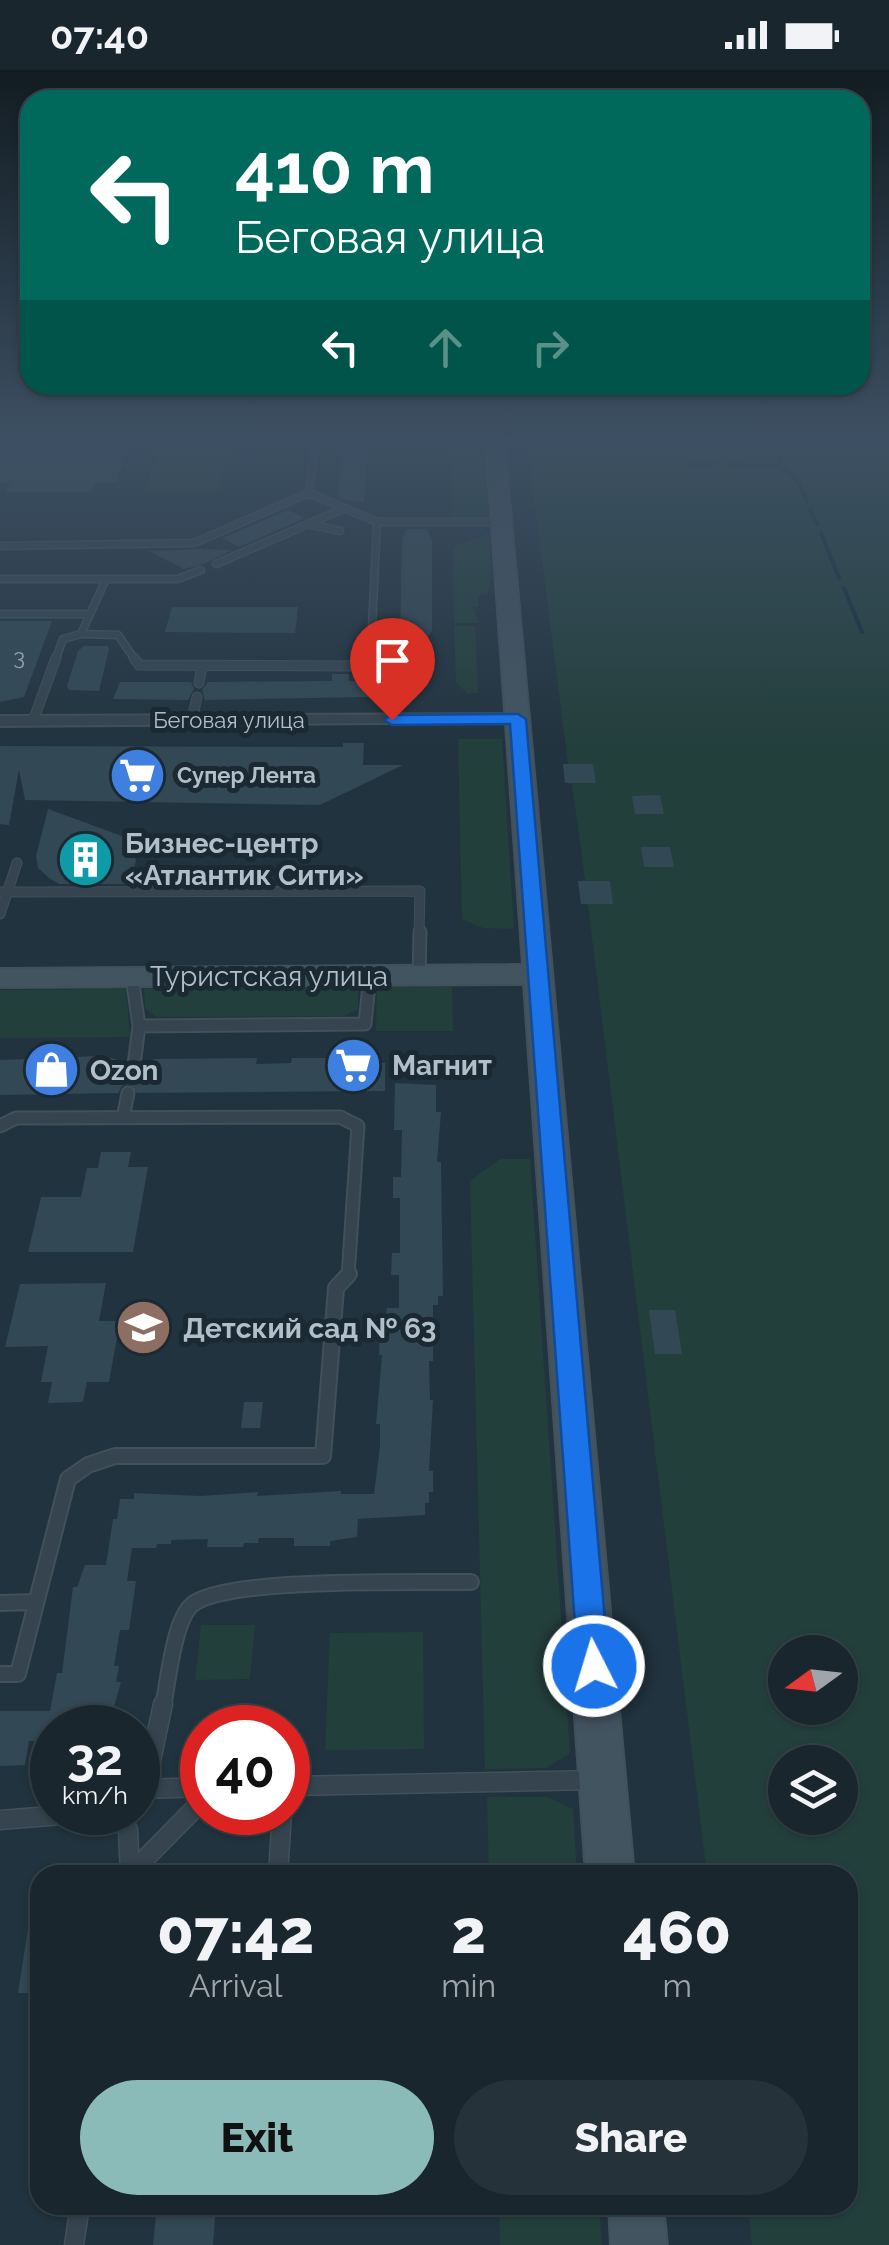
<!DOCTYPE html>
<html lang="en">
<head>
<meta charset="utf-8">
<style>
  body { margin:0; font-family:Raleway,sans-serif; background:#26323a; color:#f1f3f6; height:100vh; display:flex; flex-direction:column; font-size:38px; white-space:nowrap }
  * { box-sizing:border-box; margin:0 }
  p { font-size:32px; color:#9fa5aa }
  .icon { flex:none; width:55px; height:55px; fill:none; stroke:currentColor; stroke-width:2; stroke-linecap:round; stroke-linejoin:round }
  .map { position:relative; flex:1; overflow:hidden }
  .side { position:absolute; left:30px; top:1795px; width:828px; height:350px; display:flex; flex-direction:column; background:#19262e; border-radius:30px; box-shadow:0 2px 8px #0004,0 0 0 2px #37434a }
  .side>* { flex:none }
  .hud { position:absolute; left:20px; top:20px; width:850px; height:305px; border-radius:30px; box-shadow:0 2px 8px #0004,0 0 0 2px #37434a; background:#00695c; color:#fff; overflow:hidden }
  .needle { width:65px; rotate:255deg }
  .fabs { position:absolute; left:768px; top:1565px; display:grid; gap:20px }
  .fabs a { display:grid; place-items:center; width:90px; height:90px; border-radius:50%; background:#19262e; box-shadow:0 2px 8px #0004,0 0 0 2px #37434a; font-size:50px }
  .speed { position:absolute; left:30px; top:1635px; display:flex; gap:20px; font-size:50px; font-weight:700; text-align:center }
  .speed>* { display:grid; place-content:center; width:130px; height:130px; border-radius:50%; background:#19262e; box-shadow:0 2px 8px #0004,0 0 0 2px #37434a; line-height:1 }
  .speed small { font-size:25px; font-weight:400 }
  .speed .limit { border:15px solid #d22; background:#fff; color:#111 }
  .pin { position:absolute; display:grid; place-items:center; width:85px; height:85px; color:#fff; margin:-102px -42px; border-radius:50% 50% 50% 0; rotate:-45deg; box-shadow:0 0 10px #0007 }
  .pin .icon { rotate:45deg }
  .me { position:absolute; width:110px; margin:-55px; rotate:355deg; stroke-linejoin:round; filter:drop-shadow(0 0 8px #0008) }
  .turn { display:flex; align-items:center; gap:35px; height:210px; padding:0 50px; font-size:45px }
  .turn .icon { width:130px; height:130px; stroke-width:2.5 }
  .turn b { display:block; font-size:70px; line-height:85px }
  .lanes { display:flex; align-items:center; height:95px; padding:0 50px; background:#0003; justify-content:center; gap:50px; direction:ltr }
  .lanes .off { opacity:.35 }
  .eta { display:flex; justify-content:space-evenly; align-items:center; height:170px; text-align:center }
  .eta b { font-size:60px; font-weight:800; line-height:70px }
  .cta { display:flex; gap:20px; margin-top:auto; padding:20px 50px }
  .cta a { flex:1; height:115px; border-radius:60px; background:#8bbbb9; color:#111; font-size:40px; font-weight:800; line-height:115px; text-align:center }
  .cta a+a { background:#26323a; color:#f1f3f6 }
  .status { display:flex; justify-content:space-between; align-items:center; height:70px; padding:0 50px; background:#19262e; direction:ltr }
  .status svg { height:28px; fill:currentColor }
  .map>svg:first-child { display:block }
  .green { fill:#233f3c; fill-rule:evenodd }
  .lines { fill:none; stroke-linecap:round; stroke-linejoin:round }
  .stream { stroke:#132d3c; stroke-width:4 }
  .building { fill:#324854 }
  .lane-far4-casing { stroke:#415059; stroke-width:9 }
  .lane-far3-casing { stroke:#415059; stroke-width:11 }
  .lane-far2-casing { stroke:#415059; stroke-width:15 }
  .lane-far1-casing { stroke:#415059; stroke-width:18 }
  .lane-casing { stroke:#415059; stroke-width:21 }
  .street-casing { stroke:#415059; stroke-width:4 }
  .secondary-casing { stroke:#415059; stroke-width:4 }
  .lane-far4 { stroke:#35444e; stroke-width:6 }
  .lane-far3 { stroke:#35444e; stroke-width:9 }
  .lane-far2 { stroke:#35444e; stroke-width:11 }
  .lane-far1 { stroke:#35444e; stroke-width:14 }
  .lane { stroke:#35444e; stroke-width:18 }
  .street { fill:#35444e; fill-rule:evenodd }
  .secondary { fill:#435461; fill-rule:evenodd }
  .route { fill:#1a73e8; stroke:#114b97; stroke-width:2.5 }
  .labels { text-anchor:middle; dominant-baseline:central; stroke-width:10; stroke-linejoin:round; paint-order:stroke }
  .number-label { font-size:22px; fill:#8e9faa }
  .far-street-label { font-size:22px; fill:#b0bfc9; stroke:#1a2932 }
  .far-poi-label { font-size:22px; font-weight:bold; fill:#b0bfc9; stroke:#1a2932; text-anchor:start }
  .poi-label { font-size:28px; font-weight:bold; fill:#b0bfc9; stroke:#1a2932; text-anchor:start }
  .street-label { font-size:28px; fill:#b0bfc9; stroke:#1a2932 }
</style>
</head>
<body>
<div class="status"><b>07:40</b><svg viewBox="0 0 49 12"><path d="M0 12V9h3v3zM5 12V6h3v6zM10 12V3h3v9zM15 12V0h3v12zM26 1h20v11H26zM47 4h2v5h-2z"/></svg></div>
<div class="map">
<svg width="889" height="2175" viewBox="0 0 889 2175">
  <rect width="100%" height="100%" fill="#21333e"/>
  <path class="green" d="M160,372H229L218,422H145Z
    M450,372H484L488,447L453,449Z
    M527,372H889V2175H752L748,2135H848V1805H707L588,835L581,834L578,811L585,810L572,714L565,713L563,694H568ZM785,1582H840V1638H785ZM785,1692H840V1748H785Z
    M489,463L492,506L487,525L478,526V537H473L479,553H454L453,477Z
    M454,556H475L478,623H467L456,612Z
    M458,669H502L514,859L483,858L462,849Z
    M358,917V939L344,946L156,947L145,938L144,919Z
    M377,917H452L453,961H376Z
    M126,919L130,967L0,968V920Z
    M500,1089H530L570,1683L546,1698L485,1699L470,1111Z
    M201,1555H255L250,1609L195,1610Z
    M423,1562L424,1679L325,1680L330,1563Z
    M487,1727H548L573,1739L577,1805H489Z
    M499,2135H599L602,2175H500Z"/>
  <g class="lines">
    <path class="stream" d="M782,372L786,381L778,389L780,396L797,410L807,432
      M687,394H715
      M731,395L780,396
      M810,439L817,454
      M821,463L839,508
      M844,518L862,562"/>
  </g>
  <path class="building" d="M29,372H109L106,381L127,380L117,412L95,413L91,422H6L10,413H0V381H25Z
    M343,372L368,375L364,433L338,428Z
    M288,440L305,448L239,477L222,468Z
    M406,459H427L432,471V561L427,568H420L419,611L414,618L384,619L387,578L392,571H400L402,470Z
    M197,479L232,480L204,494L184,499L149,481Z
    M172,537H298L295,563L165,562Z
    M0,551H52L24,627L0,632Z
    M84,576H108L109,579L99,621L69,620L67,616L78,581Z
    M332,604H349V611H369V627L205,630L202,620L208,612L332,611Z
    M120,612H191L194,619L188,630L113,629Z
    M343,673H364L363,695H403L320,735L25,730L19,700L9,755L0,754V676L343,677Z
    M563,694H593L596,713H565Z
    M660,725L664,744H635L632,726Z
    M48,739L122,766L133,776L136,791L131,814H59L49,808L38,798L36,786Z
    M641,777H670L674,797H644Z
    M578,811H610L613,834H581Z
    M97,986L116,989L115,995H125L134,1004L143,995H152L153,989L257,988L256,994L291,993L292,988H366V993H385V1021L137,1023L129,1014L122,1016L118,1023L0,1025V990Z
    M395,1013L436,1015V1042H441L437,1092H441L443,1226H438V1235H433V1291H429L430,1330H433L429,1401H433V1422H429V1433H425V1445L358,1449L357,1467L330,1471V1476H294V1468H259L258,1473H244L243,1477H207L208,1469L171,1470V1474H157L156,1478H132L127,1511H136L129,1560H120L114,1596H119L116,1612H121L110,1651H105L104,1658H52V1671H29L25,1695L0,1696V1641H50L57,1603H62L73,1517H77L85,1495H106L113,1449H117L120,1429H134V1423L200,1426L258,1422L257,1426L341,1421V1424H374L380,1376V1354H376L382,1285H379L380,1257H383L387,1238H399V1205H391L392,1183H400V1128H393V1107H401L402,1060H394Z
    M101,1082H131L128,1097H148L133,1182H28L41,1127H81L87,1098H98Z
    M106,1213L99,1251H120L109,1312H87L83,1332L48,1333L52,1312H41L48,1276L5,1277L20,1214Z
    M649,1240H675L682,1284H655Z
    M244,1332H263L260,1358H241Z
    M30,1846H40V1923H18Z
    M157,2135H216L213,2175H153Z"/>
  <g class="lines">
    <defs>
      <path id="lane-far4" d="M319,372L315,373L309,423L377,452H502
        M308,454L340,461
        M0,476L194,473L309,423
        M216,494L345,438
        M0,509H178L201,500
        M0,544H88
        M81,564L106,509
        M55,591L63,569L81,564L118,565L136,591
        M359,591L361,572L372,557L377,452"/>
      <path id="lane-far3" d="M134,588L139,595L359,596L360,588
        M199,613L202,596
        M192,650L197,627
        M33,651L56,588
        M0,822L420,821L419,864
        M0,844L17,793"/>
      <path id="lane-far2" d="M419,905L420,862
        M132,907L139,956L365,954L370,905
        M134,995L139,956
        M123,1048L128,1023
        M0,1056L16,1048L340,1047L358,1056L348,1207"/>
      <path id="lane-far1" d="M0,1533L35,1532
        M0,1604H18L68,1409L88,1395L115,1386H323L336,1218L349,1204
        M163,1637C168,1612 174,1548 193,1534C229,1507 417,1513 471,1512"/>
      <path id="lane" d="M288,1716L593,1710
        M145,1719L163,1634
        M138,1725L145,1719L202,1717
        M120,1742L128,1760L130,1803
        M0,1750L99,1742
        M129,1805L202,1731
        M278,1805L282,1742
        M74,2175L80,2135"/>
      <path id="street" d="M518,644L526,649L524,652L0,656V646Z"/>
      <path id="secondary" d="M486,372H504L634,1805H586L524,914L0,917V899L523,895Z
        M609,2135H663L667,2175H611Z"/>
    </defs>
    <use href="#lane-far4" class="lane-far4-casing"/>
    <use href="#lane-far3" class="lane-far3-casing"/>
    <use href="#lane-far2" class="lane-far2-casing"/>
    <use href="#lane-far1" class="lane-far1-casing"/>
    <use href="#lane" class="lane-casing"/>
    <use href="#street" class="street-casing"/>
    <use href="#secondary" class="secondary-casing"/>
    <use href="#lane-far4" class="lane-far4"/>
    <use href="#lane-far3" class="lane-far3"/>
    <use href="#lane-far2" class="lane-far2"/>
    <use href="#lane-far1" class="lane-far1"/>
    <use href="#lane" class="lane"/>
    <use href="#street" class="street"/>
    <use href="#secondary" class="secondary"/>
  </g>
  <linearGradient id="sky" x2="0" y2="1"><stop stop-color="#121c22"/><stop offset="0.55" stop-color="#3d5063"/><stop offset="1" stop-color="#3d5063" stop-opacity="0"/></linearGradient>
  <rect width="889" height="676" fill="url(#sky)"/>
  <path class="route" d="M518,644L526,649L609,1596L604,1606L594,1611L583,1606L578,1596L510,654L392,655L384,650L392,645Z"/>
  <defs>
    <symbol id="supermarket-disc" viewBox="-11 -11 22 22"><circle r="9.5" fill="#3f7fe0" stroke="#1a2932"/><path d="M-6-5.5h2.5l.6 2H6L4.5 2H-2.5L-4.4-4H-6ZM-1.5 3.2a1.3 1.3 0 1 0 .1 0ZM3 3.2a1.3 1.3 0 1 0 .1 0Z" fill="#fff"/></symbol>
    <symbol id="building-disc" viewBox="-11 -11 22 22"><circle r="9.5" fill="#0f9aa8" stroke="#1a2932"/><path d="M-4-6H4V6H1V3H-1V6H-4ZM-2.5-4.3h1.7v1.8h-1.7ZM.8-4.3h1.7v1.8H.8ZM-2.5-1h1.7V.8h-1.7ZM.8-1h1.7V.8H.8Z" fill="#fff"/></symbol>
    <symbol id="shop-disc" viewBox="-11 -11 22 22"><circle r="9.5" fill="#3f7fe0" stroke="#1a2932"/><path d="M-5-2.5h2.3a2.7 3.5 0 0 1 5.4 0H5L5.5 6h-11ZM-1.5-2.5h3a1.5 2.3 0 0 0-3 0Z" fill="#fff"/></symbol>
    <symbol id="school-disc" viewBox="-11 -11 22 22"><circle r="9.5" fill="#8d6e63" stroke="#1a2932"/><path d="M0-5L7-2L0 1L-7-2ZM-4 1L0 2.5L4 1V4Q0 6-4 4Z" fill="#fff"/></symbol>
  </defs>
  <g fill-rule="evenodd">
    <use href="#supermarket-disc" x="106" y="674" width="63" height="63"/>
    <use href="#building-disc" x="54" y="758" width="63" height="63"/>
    <use href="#supermarket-disc" x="322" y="964" width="63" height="63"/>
    <use href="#shop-disc" x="20" y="968" width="63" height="63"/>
    <use href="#school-disc" x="112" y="1226" width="63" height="63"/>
  </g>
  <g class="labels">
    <g class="number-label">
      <text x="19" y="587">3</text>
    </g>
    <g class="far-street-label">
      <text x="229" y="650">Беговая улица</text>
    </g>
    <g class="far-poi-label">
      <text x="177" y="705">Супер Лента</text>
    </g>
    <g class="poi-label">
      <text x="125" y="773">Бизнес-центр<tspan x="125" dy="32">«Атлантик Сити»</tspan></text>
      <text x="392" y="995">Магнит</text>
      <text x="90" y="1000">Ozon</text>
      <text x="183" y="1258">Детский сад № 63</text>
    </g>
    <g class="street-label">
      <text x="269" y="906">Туристская улица</text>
    </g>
  </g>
</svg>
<div class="fabs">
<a><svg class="needle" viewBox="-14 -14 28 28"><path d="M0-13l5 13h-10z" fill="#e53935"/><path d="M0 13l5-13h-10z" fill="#9fa5aa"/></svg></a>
<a><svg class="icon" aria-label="layers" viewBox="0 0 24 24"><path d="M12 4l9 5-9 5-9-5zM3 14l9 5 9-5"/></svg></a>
</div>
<div class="speed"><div>32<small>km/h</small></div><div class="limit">40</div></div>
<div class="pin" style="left:392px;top:650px;background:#d93025"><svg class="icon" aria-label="arrive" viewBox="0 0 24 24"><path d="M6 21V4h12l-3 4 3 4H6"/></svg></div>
<svg class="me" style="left:594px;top:1596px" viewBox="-20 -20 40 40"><circle r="17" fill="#1a73e8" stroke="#fff" stroke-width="3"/><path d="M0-11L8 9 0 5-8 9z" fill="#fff"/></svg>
<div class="hud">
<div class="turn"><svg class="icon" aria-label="left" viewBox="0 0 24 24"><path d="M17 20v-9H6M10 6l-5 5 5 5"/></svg><div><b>410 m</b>Беговая улица</div></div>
<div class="lanes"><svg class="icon" aria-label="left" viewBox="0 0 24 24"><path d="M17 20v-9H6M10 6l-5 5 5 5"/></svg><svg class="icon off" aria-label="ahead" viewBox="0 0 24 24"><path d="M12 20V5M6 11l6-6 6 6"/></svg><svg class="icon off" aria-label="right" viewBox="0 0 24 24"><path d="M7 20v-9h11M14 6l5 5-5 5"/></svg></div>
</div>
<section class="side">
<div class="eta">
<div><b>07:42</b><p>Arrival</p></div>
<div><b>2</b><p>min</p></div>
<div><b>460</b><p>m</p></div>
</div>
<div class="cta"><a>Exit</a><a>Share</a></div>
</section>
</div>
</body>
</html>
